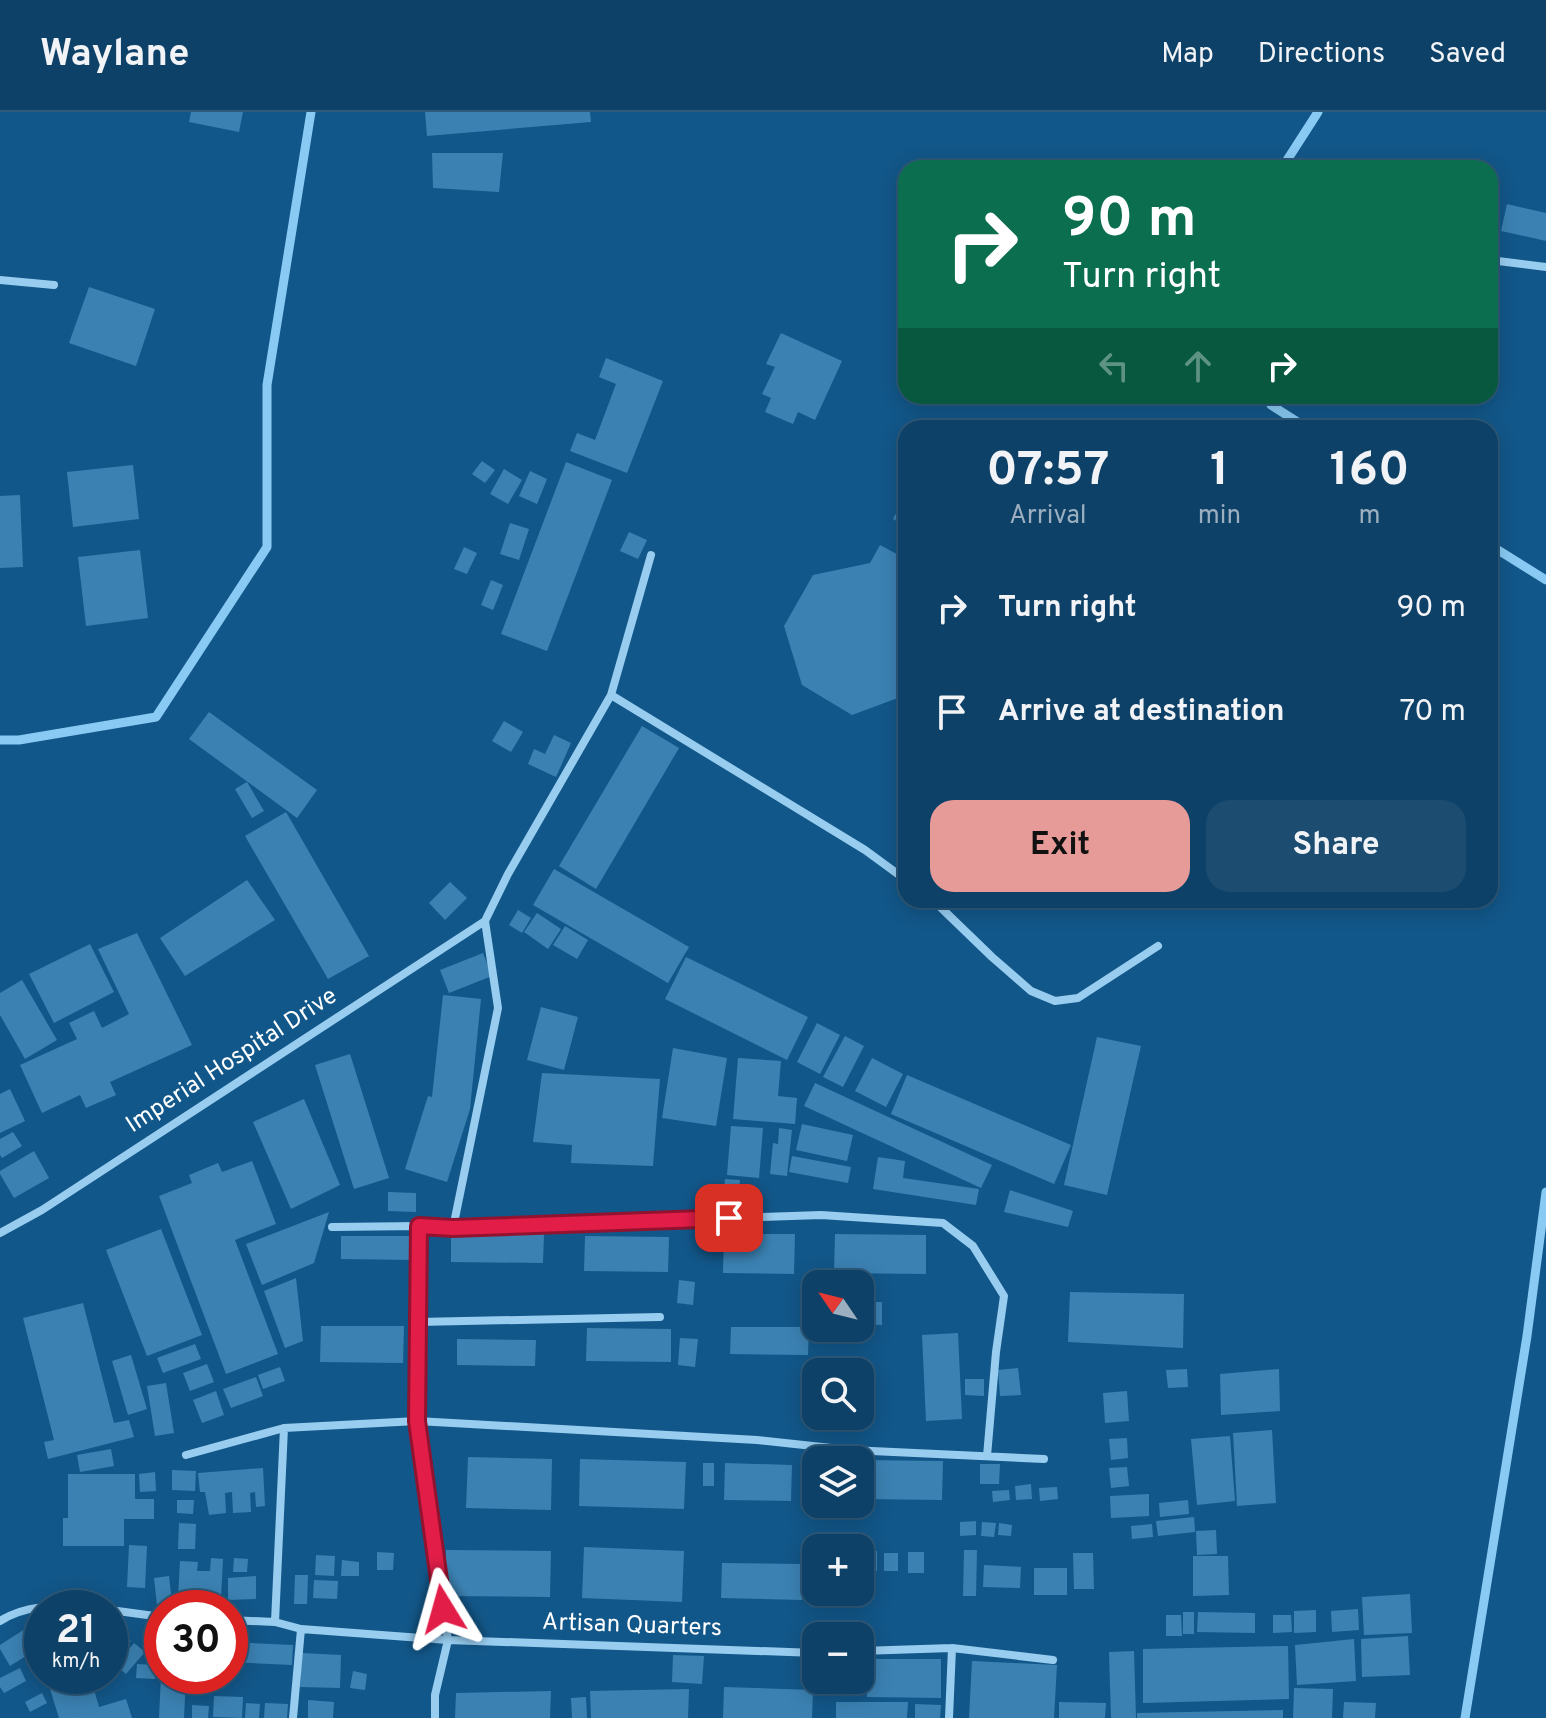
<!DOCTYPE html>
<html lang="en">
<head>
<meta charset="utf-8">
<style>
  body { margin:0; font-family:Overpass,sans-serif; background:#1c4c70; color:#f1f3f6; height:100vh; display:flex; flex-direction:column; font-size:30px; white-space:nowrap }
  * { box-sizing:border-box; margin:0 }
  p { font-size:26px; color:#9bafc0 }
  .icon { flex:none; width:44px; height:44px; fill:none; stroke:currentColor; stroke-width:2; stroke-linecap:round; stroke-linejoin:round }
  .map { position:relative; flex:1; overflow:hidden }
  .details { position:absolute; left:898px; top:308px; width:600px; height:488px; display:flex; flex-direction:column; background:#0e4167; border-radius:24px; box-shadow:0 4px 20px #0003,0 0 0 2px #2e5a7b }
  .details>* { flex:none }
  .hud { position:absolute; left:898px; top:48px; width:600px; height:244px; border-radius:24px; box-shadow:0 4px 20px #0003,0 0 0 2px #2e5a7b; background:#0b6e4f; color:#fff; overflow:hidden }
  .needle { width:52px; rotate:305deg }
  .controls { position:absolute; left:802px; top:1158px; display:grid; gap:16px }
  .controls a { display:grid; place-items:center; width:72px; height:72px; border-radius:16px; background:#0e4167; box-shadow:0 4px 20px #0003,0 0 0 2px #2e5a7b; font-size:40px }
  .speed { position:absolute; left:24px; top:1478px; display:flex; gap:16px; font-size:40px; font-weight:700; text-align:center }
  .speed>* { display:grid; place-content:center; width:104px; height:104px; border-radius:50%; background:#0e4167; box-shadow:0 4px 20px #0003,0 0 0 2px #2e5a7b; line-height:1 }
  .speed small { font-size:20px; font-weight:400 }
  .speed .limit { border:12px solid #d22; background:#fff; color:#111 }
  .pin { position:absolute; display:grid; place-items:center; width:68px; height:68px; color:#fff; margin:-34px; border-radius:16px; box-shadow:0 4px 12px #0006 }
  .me { position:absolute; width:88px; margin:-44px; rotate:352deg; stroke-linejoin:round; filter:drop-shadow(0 0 6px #0008) }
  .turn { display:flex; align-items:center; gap:28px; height:168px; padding:0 32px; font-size:36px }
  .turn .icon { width:104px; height:104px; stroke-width:2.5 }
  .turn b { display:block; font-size:56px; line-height:68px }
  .lanes { display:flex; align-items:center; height:76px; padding:0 32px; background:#0003; justify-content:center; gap:40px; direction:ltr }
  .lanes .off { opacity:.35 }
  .eta { display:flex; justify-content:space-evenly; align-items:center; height:136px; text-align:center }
  .eta b { font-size:48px; font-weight:700; line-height:56px }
  .primary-button { display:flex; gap:16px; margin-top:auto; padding:16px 32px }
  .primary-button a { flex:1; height:92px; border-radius:24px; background:#e69b98; color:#111; font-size:32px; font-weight:700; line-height:92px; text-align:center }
  .primary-button a+a { background:#1c4c70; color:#f1f3f6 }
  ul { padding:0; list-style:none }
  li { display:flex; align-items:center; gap:24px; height:104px; padding:0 32px }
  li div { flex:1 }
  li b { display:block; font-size:30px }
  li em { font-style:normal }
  header { display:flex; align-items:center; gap:48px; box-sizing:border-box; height:112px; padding:0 40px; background:#0e4167; border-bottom:2px solid #2e5a7b }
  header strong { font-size:38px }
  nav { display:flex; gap:44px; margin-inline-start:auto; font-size:28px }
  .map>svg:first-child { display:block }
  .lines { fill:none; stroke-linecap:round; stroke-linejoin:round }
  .stream { stroke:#89caf4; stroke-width:9 }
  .building { fill:#3b82b3 }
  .street { stroke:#98cdf0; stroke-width:8 }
  .route-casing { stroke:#92132f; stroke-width:20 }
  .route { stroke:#e11d48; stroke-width:14 }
  .labels { text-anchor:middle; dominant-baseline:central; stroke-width:8; stroke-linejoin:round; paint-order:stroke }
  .street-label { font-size:24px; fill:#fff; stroke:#125789 }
</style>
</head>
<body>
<header>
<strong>Waylane</strong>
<nav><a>Map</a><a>Directions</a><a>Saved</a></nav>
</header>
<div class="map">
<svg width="1546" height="1606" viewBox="0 0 1546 1606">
  <rect width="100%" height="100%" fill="#125789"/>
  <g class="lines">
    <path class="stream" d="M1282,56L1318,0
      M1268,284L1271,293L1307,316
      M1490,433L1546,468
      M0,628H19L156,605L267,435V273L311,0
      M1465,1606L1527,1224L1546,1080"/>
  </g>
  <path class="building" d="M191,0H243L239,20L189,10Z
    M425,0H590L591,10L427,24Z
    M432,41H503L499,80L433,76Z
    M1507,92L1546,101V129L1501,119Z
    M89,175L155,197L136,254L69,231Z
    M781,221L842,249L815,308L798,300L793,312L765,300L771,286L762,282L775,255L766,252Z
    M606,246L663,269L627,361L570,339L577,321L595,328L616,272L599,265Z
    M482,349L495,358L485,371L472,362Z
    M566,350L612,368L547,539L501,522Z
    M133,353L139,407L73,415L67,360Z
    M504,357L522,368L508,392L490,382Z
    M530,359L547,367L537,392L519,384Z
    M906,382V414L893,407Z
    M20,383L23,455L0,456V384Z
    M510,411L529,417L519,448L500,442Z
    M629,420L647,428L638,447L620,439Z
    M880,433L906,447V583L852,603L802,573L784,514L813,463L870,451Z
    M464,435L477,441L467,462L454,457Z
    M140,438L148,506L86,514L78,445Z
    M491,468L503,473L493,498L481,493Z
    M209,600L317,678L297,706L189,627Z
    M504,609L523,620L511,640L492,629Z
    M642,614L679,636L596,777L559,754Z
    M554,623L571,631L556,665L528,652L534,637L545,642Z
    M247,670L264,699L252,706L235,677Z
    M286,700L369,844L328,867L245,724Z
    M554,757L689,835L668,871L533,793Z
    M247,768L275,808L185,864L160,826Z
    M450,770L467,786L445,808L429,791Z
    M518,798L531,806L522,821L509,813Z
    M537,801L561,817L548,837L524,820Z
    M565,814L588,828L577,847L553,833Z
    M137,821L192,933L110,970L116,983L86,996L80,983L42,1001L20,953L77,927L69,911L94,899L102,916L129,902L98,837Z
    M90,832L114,880L54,911L29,862Z
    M483,841L492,864L449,881L440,858Z
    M686,845L808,905L787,948L665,887Z
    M22,868L57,928L25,947L0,903V881Z
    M443,883L481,887L470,997L447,1070L405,1057L428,984L432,985Z
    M541,895L578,905L564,958L527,948Z
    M817,911L840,923L820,962L797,950Z
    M845,924L864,934L843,975L823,965Z
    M1097,925L1141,934L1107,1083L1064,1073Z
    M673,936L727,946L716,1014L662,1006Z
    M350,942L389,1066L354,1077L315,953Z
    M738,946L781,949L778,984L797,986L795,1012L733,1007Z
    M872,946L903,962L886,995L855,979Z
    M542,961L660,967L653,1054L571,1051L572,1033L533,1030Z
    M907,963L1071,1033L1054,1072L891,1002Z
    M815,971L992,1053L981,1076L804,994Z
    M10,977L25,1009L0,1021V982Z
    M304,987L340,1073L291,1097L253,1010Z
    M802,1012L853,1023L847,1049L796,1038Z
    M731,1014L763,1016L759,1066L727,1063Z
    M779,1016L792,1018L787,1064L770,1062L773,1031L778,1032Z
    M13,1020L22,1034L2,1046L0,1043V1027Z
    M34,1039L49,1066L14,1086L0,1062V1059Z
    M792,1044L851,1055L848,1071L789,1060Z
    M878,1045L905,1049L903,1066L979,1077L976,1093L873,1077Z
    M252,1049L276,1112L235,1128L278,1242L226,1262L159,1084L192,1071L189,1063L218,1051L222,1060Z
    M725,1067L740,1068L738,1088L723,1087Z
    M1010,1078L1073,1099L1068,1115L1004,1100Z
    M388,1080L416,1081V1100L388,1099Z
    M329,1100L314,1151L262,1173L246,1132Z
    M161,1117L202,1223L147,1244L106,1138Z
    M451,1121L544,1122L543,1151L451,1150Z
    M724,1122H795L794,1162L723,1161Z
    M835,1122L926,1123V1162L834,1161Z
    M341,1124H412V1148L341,1147Z
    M585,1124L669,1125L668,1160L584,1159Z
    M296,1166L303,1229L285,1236L264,1179Z
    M679,1168L695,1170L693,1193L677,1191Z
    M1070,1180L1184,1182L1183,1236L1068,1230Z
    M860,1190H882V1213L860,1212Z
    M83,1191L114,1311L129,1308L134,1325L48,1347L44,1330L54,1328L23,1206Z
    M321,1214H404L403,1251L320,1250Z
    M731,1215H809L808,1243L730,1242Z
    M587,1216L671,1217V1250L586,1249Z
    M958,1221L962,1307L926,1309L922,1223Z
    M680,1226L698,1227L695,1255L678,1253Z
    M457,1227L536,1228L535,1254L457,1253Z
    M195,1232L201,1247L163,1261L157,1246Z
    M131,1243L147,1297L128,1303L112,1249Z
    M207,1252L214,1270L190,1279L183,1261Z
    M280,1255L285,1269L263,1277L258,1263Z
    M1018,1256L1021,1283L1000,1284L998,1258Z
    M1187,1257L1188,1275L1168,1276L1166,1258Z
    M1279,1257L1280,1299L1221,1303L1220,1262Z
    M256,1265L263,1284L231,1296L223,1277Z
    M965,1267H984V1284L965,1283Z
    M166,1271L174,1321L155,1324L147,1274Z
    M216,1279L224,1303L202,1311L193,1288Z
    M1127,1279L1129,1309L1105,1311L1103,1281Z
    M1272,1318L1276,1391L1237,1394L1233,1321Z
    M1230,1324L1235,1389L1197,1393L1191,1327Z
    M1127,1326L1128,1346L1111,1348L1109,1327Z
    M111,1337L114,1354L80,1360L77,1343Z
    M468,1345L552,1347L551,1398L466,1396Z
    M580,1347L686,1350L684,1397L579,1394Z
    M860,1348L943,1349L942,1388L860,1387Z
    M703,1351H714V1374H703Z
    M725,1351L792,1353L791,1389L724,1388Z
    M980,1352H1000L999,1372H980Z
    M1127,1355L1129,1374L1111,1376L1109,1356Z
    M263,1356L265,1394L256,1395L255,1380L250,1381L251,1400L233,1401L232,1380L225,1381L226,1401L209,1403L205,1380H200L198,1361Z
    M172,1358L196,1359L195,1379L172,1378Z
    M155,1360L156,1379L140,1380L139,1362Z
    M68,1362H135V1387H154V1407H124V1434H63V1406H68Z
    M1031,1372L1032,1387L1016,1388L1015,1374Z
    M1057,1375L1058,1387L1040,1389L1039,1376Z
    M1009,1378L1010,1388L993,1390L992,1379Z
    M1149,1382V1404L1111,1406L1110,1384Z
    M177,1388H194L193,1402L177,1401Z
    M1188,1388L1189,1402L1160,1405L1159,1391Z
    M1194,1405L1195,1420L1158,1424L1156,1409Z
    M976,1409V1423L960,1424V1410Z
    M982,1410L996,1411L994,1425L981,1424Z
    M179,1411L196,1412L195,1437H178Z
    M999,1411L1012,1413L1011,1424L998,1423Z
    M1152,1412L1153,1425L1132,1427L1131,1414Z
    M1216,1418L1217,1442L1197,1443L1196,1419Z
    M129,1433L147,1434L145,1476L127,1475Z
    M584,1435L684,1439L682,1490L582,1486Z
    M446,1438L551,1439L550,1485L446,1484Z
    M964,1438H977L976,1484H963Z
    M861,1439H877V1459H861Z
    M377,1440L394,1441L393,1458H377Z
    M908,1440H924V1461H908Z
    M884,1441H898V1459H884Z
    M1073,1441H1093L1094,1477H1074Z
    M316,1443L335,1444L334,1464L315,1463Z
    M1193,1444H1228L1229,1483L1193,1484Z
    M211,1446L223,1447L221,1487L178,1485L180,1449L198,1450L197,1459H210Z
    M234,1446L248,1447L247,1460H233Z
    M342,1448L359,1450V1464H341Z
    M722,1451L803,1452L802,1488L721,1486Z
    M984,1453L1021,1455L1020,1476L983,1475Z
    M1034,1456H1067V1483H1034Z
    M295,1463H308L307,1492H294Z
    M169,1464L172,1491L157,1493L154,1466Z
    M256,1464V1487L228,1488V1466Z
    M314,1468L338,1469L337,1487L313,1486Z
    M1410,1482L1412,1521L1364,1523L1362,1485Z
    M1358,1497L1359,1518L1332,1520L1331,1499Z
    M1316,1498V1520L1294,1521V1499Z
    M1183,1500H1194V1522H1183Z
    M1198,1500L1255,1501V1521L1197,1520Z
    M1166,1503H1181L1182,1524H1166Z
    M1273,1503H1291L1292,1520L1273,1521Z
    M25,1517L37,1537L10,1554L0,1537V1533Z
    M42,1518V1545H41L34,1520Z
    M121,1520L131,1529L115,1548L110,1543V1532Z
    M1408,1524L1410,1563L1362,1565L1361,1527Z
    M1354,1527L1356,1569L1297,1573L1295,1533Z
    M230,1530L293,1533L292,1553L230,1550Z
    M134,1531L145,1540L126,1562L115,1553Z
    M1288,1534L1289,1587L1143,1591V1537Z
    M1134,1539L1136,1606H1111L1109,1540Z
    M302,1541L341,1543L340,1576L300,1575Z
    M673,1543L704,1544L702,1572L672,1570Z
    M867,1547H941V1586L867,1585Z
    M972,1549L1057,1553L1054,1606H969Z
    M137,1552L156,1553L155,1567L136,1566Z
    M20,1556L26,1569L4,1581L0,1575V1566Z
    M353,1559L367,1562L365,1578L350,1576Z
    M46,1564H90L99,1595L126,1587L132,1606H59Z
    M161,1564H186L184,1606H159Z
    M724,1575L813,1578L812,1606H723Z
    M1294,1576L1333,1577L1332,1606H1293Z
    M689,1577L688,1606H591L590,1579Z
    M551,1579L550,1606H455L456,1581Z
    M42,1581L47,1591L30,1600L25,1590Z
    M214,1584L243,1585L242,1606L213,1605Z
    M586,1585L587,1606H572L571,1586Z
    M308,1588L334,1590L333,1606H308Z
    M836,1590H908L907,1606H836Z
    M1059,1590L1106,1591L1105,1606H1059Z
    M1344,1590L1376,1591L1375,1606H1343Z
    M246,1591L260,1592L259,1606H245Z
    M265,1591L288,1592L287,1606H264Z
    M915,1592L941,1593L940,1606H915Z
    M192,1593L209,1594L208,1606H192Z
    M1283,1598V1606H1137V1601Z"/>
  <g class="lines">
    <path class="street" d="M1490,148L1546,155
      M0,168L54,173
      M611,583L865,738L906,768
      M933,788L992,845L1031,879L1055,889L1078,886L1158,834
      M419,1114L417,1309L448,1528L435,1583V1606
      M332,1115L419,1114L453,1116L821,1103L943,1111L973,1134L1004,1184L996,1240L987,1344
      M453,1116L498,896L485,809L508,762L611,583L651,443
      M0,1121L42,1098L485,809
      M418,1210L660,1205
      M284,1316L417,1309L757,1328L850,1338L1044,1347
      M186,1343L284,1316L275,1510
      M110,1498L162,1505
      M230,1508L275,1510L301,1517
      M0,1509C26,1493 53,1493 83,1496
      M860,1539L952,1536L1053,1548
      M293,1606L301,1517L448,1528L816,1541
      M949,1606L952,1536"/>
  </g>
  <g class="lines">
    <defs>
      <path id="route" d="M443,1497L417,1309L419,1114L453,1116L729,1106"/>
    </defs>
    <use href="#route" class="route-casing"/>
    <use href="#route" class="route"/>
  </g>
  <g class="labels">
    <g class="street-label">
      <text transform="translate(232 949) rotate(-33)">Imperial Hospital Drive</text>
      <text transform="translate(632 1514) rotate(2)">Artisan Quarters</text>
    </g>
  </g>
</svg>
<div class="controls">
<a><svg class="needle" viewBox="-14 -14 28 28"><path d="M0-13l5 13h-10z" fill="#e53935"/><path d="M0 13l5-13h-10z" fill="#9bafc0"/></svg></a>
<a><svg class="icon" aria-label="search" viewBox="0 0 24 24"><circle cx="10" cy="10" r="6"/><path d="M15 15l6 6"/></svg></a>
<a><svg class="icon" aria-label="layers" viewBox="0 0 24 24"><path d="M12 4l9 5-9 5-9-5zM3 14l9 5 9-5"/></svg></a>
<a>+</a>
<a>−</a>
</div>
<div class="speed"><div>21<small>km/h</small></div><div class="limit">30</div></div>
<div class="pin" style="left:729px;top:1106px;background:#d93025"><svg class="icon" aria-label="arrive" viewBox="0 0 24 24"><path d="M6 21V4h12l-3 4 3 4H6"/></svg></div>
<svg class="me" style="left:443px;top:1497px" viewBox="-20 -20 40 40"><path d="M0-17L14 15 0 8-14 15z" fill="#e11d48" stroke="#fff" stroke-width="4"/></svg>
<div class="hud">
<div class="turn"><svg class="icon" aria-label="right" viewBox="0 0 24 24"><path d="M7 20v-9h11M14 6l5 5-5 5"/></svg><div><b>90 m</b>Turn right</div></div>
<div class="lanes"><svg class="icon off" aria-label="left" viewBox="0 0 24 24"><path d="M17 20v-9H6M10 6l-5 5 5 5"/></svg><svg class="icon off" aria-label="ahead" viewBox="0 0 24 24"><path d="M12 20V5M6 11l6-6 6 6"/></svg><svg class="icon" aria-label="right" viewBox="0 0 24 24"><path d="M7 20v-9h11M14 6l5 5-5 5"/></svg></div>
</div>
<section class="details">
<div class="eta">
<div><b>07:57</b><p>Arrival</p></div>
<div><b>1</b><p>min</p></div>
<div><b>160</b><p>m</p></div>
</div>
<ul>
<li><svg class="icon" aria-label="right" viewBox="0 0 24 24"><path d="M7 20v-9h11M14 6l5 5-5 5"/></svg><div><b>Turn right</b></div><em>90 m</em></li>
<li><svg class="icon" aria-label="arrive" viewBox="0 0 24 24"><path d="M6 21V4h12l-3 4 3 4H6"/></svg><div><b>Arrive at destination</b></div><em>70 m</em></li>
</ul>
<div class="primary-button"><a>Exit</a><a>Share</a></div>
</section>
</div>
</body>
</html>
